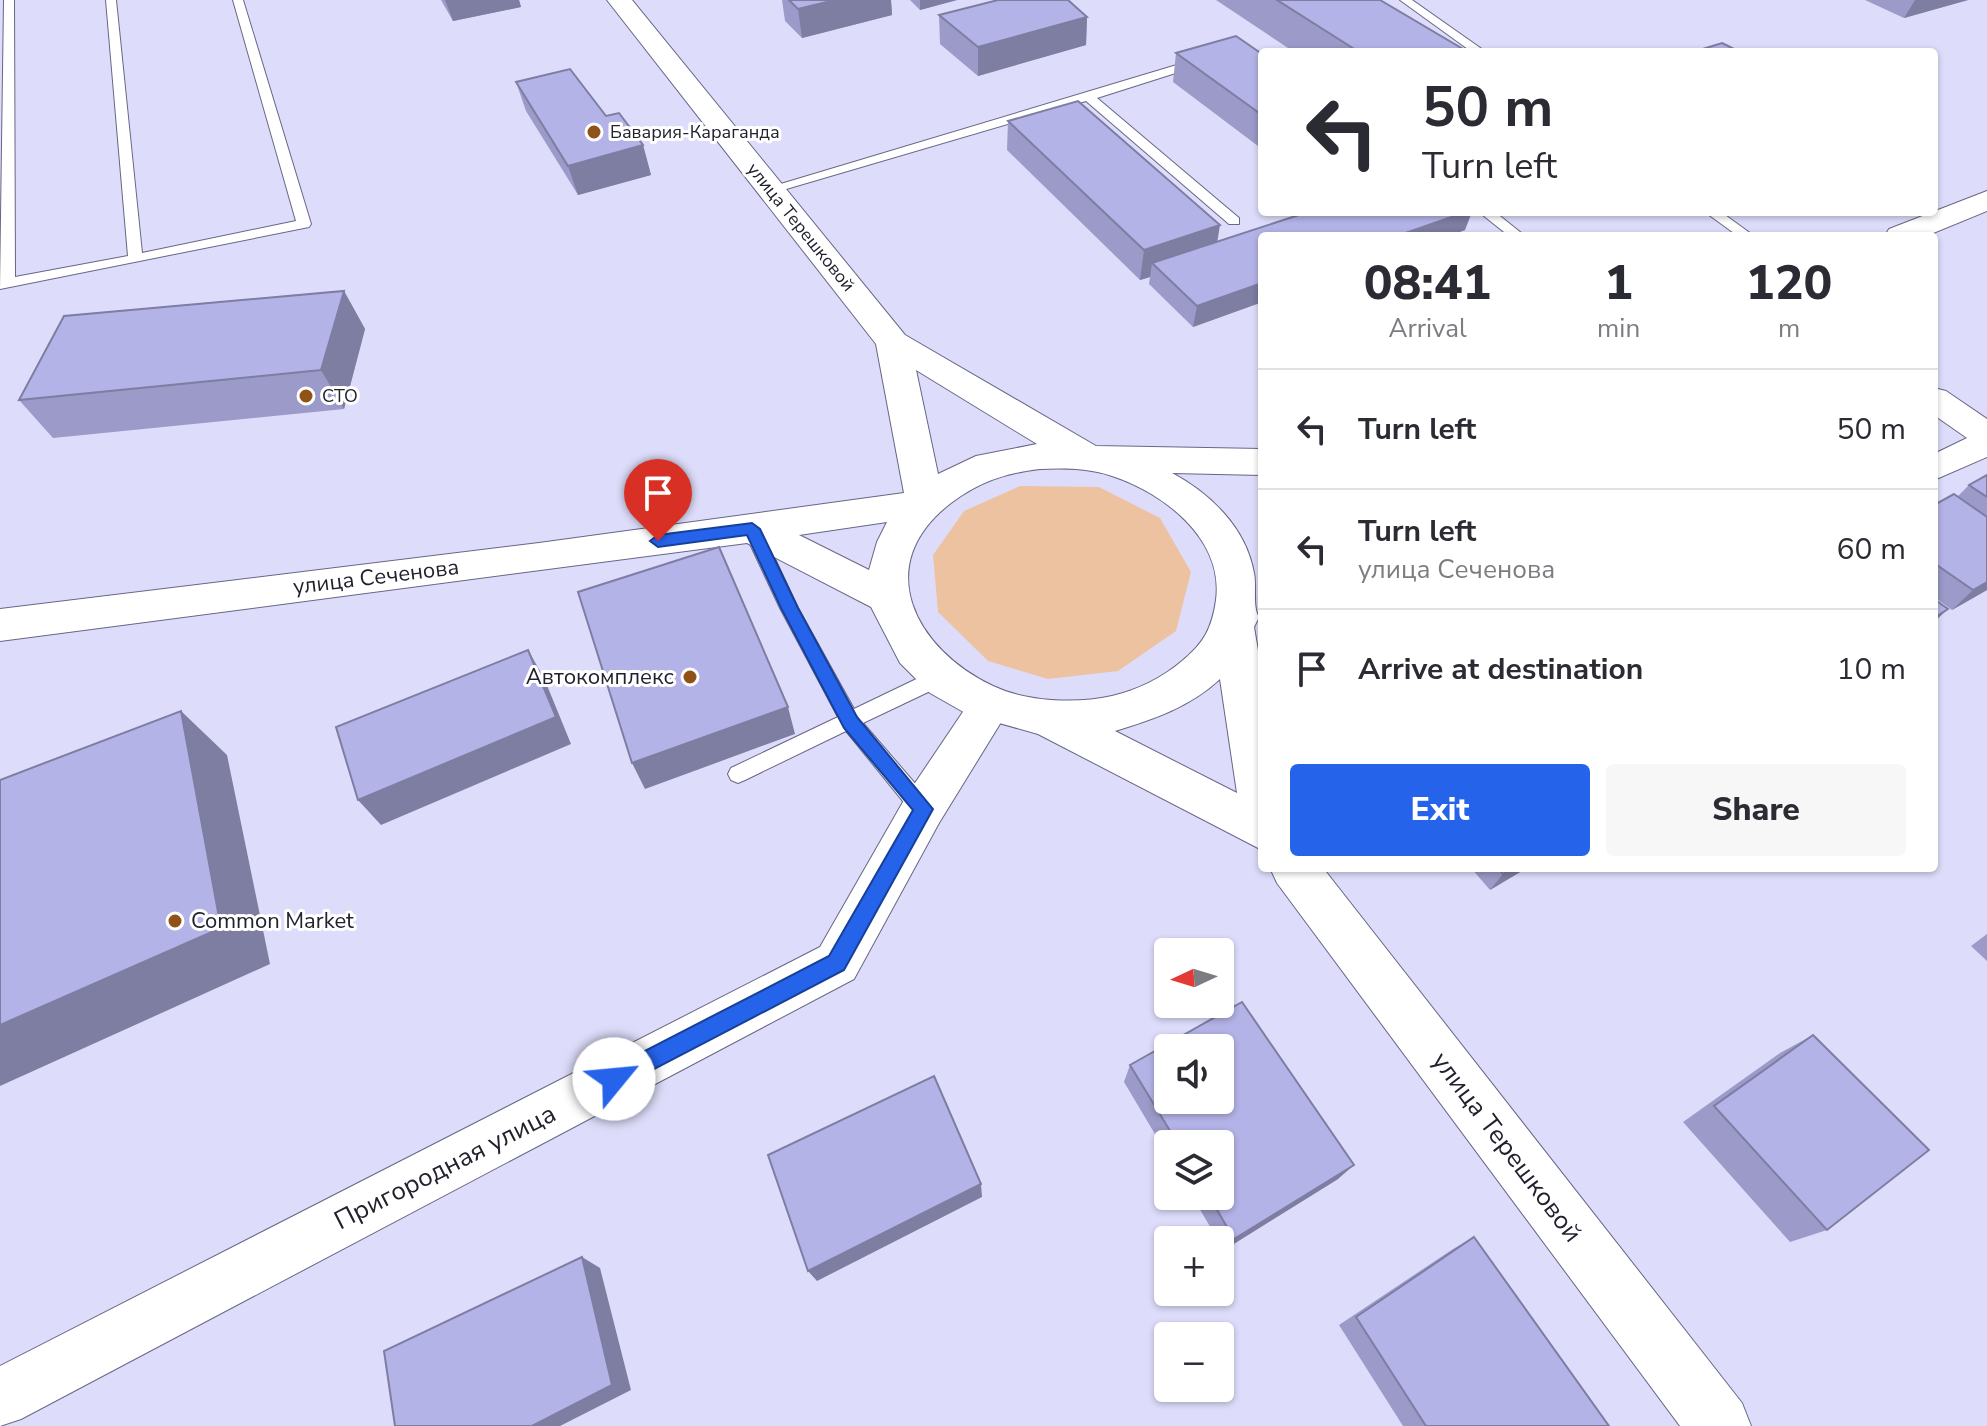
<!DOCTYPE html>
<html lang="en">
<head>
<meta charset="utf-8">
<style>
  body { margin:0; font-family:"Nunito Sans",sans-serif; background:#f7f7f7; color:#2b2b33; height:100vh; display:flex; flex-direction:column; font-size:30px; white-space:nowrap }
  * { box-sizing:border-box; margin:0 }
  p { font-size:26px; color:#7c7c81 }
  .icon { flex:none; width:44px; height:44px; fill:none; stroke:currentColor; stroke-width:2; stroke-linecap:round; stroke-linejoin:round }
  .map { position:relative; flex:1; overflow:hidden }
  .details { position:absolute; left:1258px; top:232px; width:680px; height:640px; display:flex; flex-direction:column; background:#fff; border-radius:8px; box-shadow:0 2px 6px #0004 }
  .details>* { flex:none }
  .guide { position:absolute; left:1258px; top:48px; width:680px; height:168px; border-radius:8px; box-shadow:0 2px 6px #0004; background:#fff; color:#2b2b33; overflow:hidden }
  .needle { width:52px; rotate:266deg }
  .tools { position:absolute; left:1154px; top:938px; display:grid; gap:16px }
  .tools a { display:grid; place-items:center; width:80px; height:80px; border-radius:8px; background:#fff; box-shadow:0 2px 6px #0004; font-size:40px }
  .pin { position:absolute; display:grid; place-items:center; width:68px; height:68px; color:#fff; margin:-82px -34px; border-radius:50% 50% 50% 0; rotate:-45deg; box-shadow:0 0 8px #0007 }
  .pin .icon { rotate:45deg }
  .me { position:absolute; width:88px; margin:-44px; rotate:62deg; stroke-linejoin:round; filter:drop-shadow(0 0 6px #0008) }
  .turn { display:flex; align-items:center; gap:28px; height:168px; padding:0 32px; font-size:36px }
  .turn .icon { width:104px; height:104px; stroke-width:2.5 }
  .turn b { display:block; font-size:56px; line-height:68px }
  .eta { display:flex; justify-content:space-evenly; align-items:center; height:136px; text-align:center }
  .eta b { font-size:48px; font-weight:800; line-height:56px }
  .primary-button { display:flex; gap:16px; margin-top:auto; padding:16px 32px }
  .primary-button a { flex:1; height:92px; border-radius:8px; background:#2563eb; color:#fff; font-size:32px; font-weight:800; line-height:92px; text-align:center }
  .primary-button a+a { background:#f7f7f7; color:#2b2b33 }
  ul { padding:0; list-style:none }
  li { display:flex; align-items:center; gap:24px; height:120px; padding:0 32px; border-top:2px solid #e1e1e2 }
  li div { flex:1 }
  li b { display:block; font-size:30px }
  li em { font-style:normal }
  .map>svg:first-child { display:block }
  .green { fill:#edc2a1 }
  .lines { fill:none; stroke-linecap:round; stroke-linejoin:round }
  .lane-casing { stroke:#676686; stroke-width:2 }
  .street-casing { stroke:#676686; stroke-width:2 }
  .secondary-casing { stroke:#676686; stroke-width:2 }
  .lane { fill:#fff; fill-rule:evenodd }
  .street { fill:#fff; fill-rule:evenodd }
  .secondary { fill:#fff; fill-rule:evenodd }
  .wall { fill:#9b9ac8 }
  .shaded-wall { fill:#7e7da2 }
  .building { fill:#b4b3e8; stroke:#7e7da2; stroke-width:2; fill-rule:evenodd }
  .route { fill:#2563eb; stroke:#184099; stroke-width:2 }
  .poi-dot { fill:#905216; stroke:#fff; stroke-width:3 }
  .labels { text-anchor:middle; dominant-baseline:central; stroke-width:6; stroke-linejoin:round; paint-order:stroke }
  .far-poi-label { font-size:18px; fill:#22222f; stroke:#fff; text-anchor:start }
  .far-street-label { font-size:18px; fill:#22222f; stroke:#fff }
  .street-label { font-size:22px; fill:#22222f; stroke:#fff }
  .poi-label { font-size:22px; fill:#22222f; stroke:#fff; text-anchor:end }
  .near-street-label { font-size:26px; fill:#22222f; stroke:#fff }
</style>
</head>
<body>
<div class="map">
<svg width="1987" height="1426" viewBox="0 0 1987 1426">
  <rect width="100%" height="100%" fill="#ddddfb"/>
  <path class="green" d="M1020,486L1099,487L1160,518L1191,572L1176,631L1118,671L1048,679L988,661L938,612L933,555L964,511Z"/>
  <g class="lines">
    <defs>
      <path id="lane" d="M4,0H14L15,277L128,256L106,0H116L142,253L296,221L233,0H243L311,224L309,227L0,289Z
        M1400,0H1412L1486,52H1472Z
        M1200,58L1206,62L1204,64L1097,98L1239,218V224H1229L1086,101L776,192L764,189Z
        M1479,212H1495L1525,236H1509Z
        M1705,212H1721L1754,236H1738Z
        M752,523L761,529L798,608L854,709L931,672H945L948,678L945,684L863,723L931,802L934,809L931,816L923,818L915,816L846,731L745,780L738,783L731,780L728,774L731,768L838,717L780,608L743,529Z"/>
      <path id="street" d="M1934,388L1946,391L1987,419V457L1934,480V454L1967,438L1934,415Z
        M990,689L1005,694L1011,706L939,823L854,979L21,1419L0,1426V1366L820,947L907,795L975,694Z"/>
      <path id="secondary" d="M607,0H632L905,335L1096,446L1262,449V475L1172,473C1211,494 1246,528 1254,573C1257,587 1252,606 1259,617L1254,627L1262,674V850L1038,734L967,714L930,693L900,663L871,607L747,543L0,641V609L539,543L904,493L876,344ZM916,370L1037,444L976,456L938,474ZM1040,469C1064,468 1088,468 1112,476C1164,493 1224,539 1216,600C1212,628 1204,643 1182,661C1162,678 1137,690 1112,696C1076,704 1027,702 993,686C915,649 870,565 951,503C979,482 1005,473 1040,469ZM887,522L877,542L869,570L799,535ZM1220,679L1237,793L1115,731C1154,719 1190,707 1220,679Z
        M1987,191V211L1926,236H1885L1889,229Z
        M1270,868H1323L1742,1403L1751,1426H1680L1277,883Z"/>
    </defs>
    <use href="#lane" class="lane-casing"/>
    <use href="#street" class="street-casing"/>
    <use href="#secondary" class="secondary-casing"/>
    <use href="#lane" class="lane"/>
    <use href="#street" class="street"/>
    <use href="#secondary" class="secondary"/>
  </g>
  <path class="wall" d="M441,0H519L521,7L453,21Z
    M782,0H891L892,15L802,38L785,21Z
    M910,0H957L920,10Z
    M1216,0H1380L1468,52H1294Z
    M1865,0H1968L1904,18Z
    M939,15L1087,17L1086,45L978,76L940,44Z
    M1176,53L1262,54V149L1173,82Z
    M516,82L606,116L643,145L651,175L578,195L526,111Z
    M1008,121L1217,242L1465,230L1193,327L1149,284L1150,277L1140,280L1007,150Z
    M344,291L365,329L344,409L53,438L19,400Z
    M1987,475V590L1952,610L1934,597V505L1957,497L1969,485Z
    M1471,868H1527L1490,890Z
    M1987,934V961L1971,946Z
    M1813,1035L1827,1230L1790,1242L1683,1122L1780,1053Z
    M1130,1065L1338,1179L1224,1250L1220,1244V1240H1218L1192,1196H1220V1144H1168V1156L1124,1082Z
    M1474,1237L1609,1426H1403L1339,1325L1453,1249Z"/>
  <path class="shaded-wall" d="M445,0H519L521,7L453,21Z
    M835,0H891L892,15L802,38L798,9Z
    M920,0H957L920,10Z
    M1915,0H1968L1904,18Z
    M1087,17L1086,45L978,76V47Z
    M643,145L651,175L578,195L568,166Z
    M1466,212H1472L1465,230L1449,236H1397Z
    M1220,225L1215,256L1152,263L1150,277L1140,280L1144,250Z
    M1262,283V302L1193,327L1197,306Z
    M344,291L365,329L344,409L321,370Z
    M1987,582V590L1952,610L1973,590Z
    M1948,609L1934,622V618Z
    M528,650L544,678L571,744L381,825L358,800Z
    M788,707L795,734L645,789L632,763Z
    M181,711L227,755L270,964L0,1086V1025Z
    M1513,868H1527L1490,890L1503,874Z
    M1354,1165L1338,1179L1224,1250L1234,1239Z
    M981,1184L982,1197L817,1281L808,1271Z
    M582,1257L600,1268L631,1390L560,1426H532Z"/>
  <path class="building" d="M789,0H835L798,9Z
    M998,0H1068L1087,17L978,47L939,15Z
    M1277,0H1380L1468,52H1359Z
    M1236,36L1262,54V115L1176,53Z
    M1722,43L1740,52H1693Z
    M570,69L606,116L619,113L643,145L568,166L516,82Z
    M1078,101L1220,225L1144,250L1008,121Z
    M1308,212H1466L1397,236H1262V283L1197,306L1152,263Z
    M344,291L321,370L19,400L64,316Z
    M1987,475V497L1969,485Z
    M1954,494L1987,517V582L1973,590L1934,563V505Z
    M719,547L788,707L632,763L578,592Z
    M1934,599L1948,609L1934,618Z
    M528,650L556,717L358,800L336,727Z
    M181,711L221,928L0,1025V780Z
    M1498,868H1513L1503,874Z
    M1242,1002L1354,1165L1234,1239L1209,1196H1220V1144H1178L1130,1065ZM1168,1048H1220V1100H1168Z
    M1813,1035L1929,1150L1827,1230L1714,1106Z
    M934,1076L981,1184L808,1271L768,1155Z
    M1474,1237L1609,1426H1426L1356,1317Z
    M582,1257L612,1385L532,1426H395L384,1351Z"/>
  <path class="route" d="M752,523L760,529L798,608L857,717L933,809L844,970L614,1090L606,1087L602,1079L606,1071L829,956L913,810L844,728L781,608L747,535L658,547L650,541L658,535Z"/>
  <g class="poi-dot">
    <circle cx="594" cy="132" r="8"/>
    <circle cx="306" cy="396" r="8"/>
    <circle cx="690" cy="677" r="8"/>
    <circle cx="175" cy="921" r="8"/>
  </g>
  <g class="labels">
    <g class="far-poi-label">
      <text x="610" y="132">Бавария-Караганда</text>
      <text x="322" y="396">СТО</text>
    </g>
    <g class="far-street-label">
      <text transform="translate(801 227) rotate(51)">улица Терешковой</text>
    </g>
    <g class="street-label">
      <text transform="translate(376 577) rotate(-7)">улица Сеченова</text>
    </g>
    <g class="poi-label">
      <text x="674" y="677">Автокомплекс</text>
      <text x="191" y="921" text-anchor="start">Common Market</text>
    </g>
    <g class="near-street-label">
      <text transform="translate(1507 1147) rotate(53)">улица Терешковой</text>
      <text transform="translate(445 1167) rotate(-27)">Пригородная улица</text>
    </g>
  </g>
</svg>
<div class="tools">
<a><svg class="needle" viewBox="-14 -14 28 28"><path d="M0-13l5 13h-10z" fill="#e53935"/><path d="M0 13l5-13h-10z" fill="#7c7c81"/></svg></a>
<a><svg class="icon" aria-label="sound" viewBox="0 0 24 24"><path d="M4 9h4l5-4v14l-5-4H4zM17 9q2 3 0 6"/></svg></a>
<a><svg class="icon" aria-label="layers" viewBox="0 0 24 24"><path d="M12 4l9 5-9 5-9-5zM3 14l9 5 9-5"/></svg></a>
<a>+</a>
<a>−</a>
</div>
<div class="pin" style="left:658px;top:541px;background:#d93025"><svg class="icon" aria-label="arrive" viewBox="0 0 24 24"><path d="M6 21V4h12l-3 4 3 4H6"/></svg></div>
<svg class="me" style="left:614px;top:1079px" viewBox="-20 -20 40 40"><circle r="19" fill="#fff"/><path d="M0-13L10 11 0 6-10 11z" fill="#2563eb"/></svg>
<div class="guide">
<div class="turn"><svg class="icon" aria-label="left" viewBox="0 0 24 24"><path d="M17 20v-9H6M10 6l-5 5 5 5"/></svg><div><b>50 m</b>Turn left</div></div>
</div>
<section class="details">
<div class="eta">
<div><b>08:41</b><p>Arrival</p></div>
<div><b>1</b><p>min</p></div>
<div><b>120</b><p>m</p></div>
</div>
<ul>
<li><svg class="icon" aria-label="left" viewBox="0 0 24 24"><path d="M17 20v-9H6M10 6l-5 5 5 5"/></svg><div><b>Turn left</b></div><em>50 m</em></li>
<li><svg class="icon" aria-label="left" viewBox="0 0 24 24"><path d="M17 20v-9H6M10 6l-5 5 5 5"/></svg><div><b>Turn left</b><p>улица Сеченова</p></div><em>60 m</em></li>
<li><svg class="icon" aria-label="arrive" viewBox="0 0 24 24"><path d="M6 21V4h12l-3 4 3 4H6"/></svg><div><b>Arrive at destination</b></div><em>10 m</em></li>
</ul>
<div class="primary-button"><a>Exit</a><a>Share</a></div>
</section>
</div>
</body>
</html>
